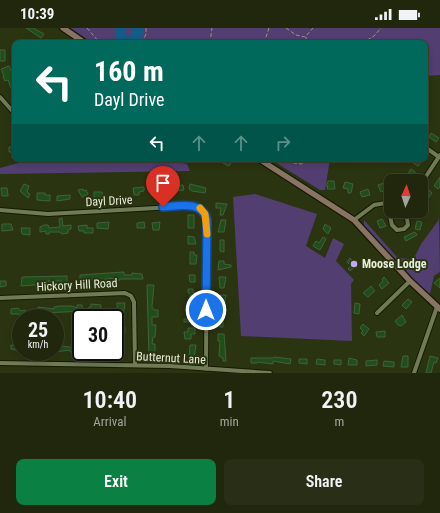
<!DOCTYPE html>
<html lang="en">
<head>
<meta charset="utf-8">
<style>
  body { margin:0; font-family:"Roboto Condensed",sans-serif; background:#282f16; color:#f1f3f6; height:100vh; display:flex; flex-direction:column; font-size:15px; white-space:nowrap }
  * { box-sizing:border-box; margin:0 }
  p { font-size:13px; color:#a2a59d }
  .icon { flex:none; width:22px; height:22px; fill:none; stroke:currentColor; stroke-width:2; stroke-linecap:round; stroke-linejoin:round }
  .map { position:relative; height:345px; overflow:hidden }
  .panel { display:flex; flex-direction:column; background:#20270d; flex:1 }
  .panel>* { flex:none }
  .top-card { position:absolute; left:12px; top:12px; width:416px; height:122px; border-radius:8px; box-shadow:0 2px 6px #0003,0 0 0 1px #3d442e; background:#00695c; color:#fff; overflow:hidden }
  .needle { width:26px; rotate:3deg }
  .tools { position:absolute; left:384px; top:146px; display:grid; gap:8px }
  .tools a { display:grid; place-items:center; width:44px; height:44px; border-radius:8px; background:#20270d; box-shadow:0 2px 6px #0003,0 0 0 1px #3d442e; font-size:20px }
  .speed { position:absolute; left:12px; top:281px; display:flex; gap:8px; font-size:20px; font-weight:700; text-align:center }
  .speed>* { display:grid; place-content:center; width:52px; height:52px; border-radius:50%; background:#20270d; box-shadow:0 2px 6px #0003,0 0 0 1px #3d442e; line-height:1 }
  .speed small { font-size:10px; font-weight:400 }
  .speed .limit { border:2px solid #111; border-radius:6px; background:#fff; color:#111 }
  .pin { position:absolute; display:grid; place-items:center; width:34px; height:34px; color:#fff; margin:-41px -17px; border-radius:50% 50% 50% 0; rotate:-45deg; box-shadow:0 0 4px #0007 }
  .pin .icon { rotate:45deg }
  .me { position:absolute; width:44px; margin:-22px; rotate:0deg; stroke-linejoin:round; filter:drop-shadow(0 0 3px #0008) }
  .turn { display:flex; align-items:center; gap:14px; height:84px; padding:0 16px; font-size:18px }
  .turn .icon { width:52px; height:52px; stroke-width:2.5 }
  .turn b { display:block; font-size:28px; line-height:34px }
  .lanes { display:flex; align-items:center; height:38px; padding:0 16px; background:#0003; justify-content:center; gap:20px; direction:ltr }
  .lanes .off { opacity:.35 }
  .eta { display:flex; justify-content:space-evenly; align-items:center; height:68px; text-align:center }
  .eta b { font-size:24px; font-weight:600; line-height:28px }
  .action { display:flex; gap:8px; margin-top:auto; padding:8px 16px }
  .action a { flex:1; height:46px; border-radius:8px; background:#0b8043; color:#fff; font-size:16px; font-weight:600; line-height:46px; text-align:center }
  .action a+a { background:#282f16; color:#f1f3f6 }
  .status { display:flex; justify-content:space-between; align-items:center; height:28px; padding:0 20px; background:#20270d; direction:ltr }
  .status svg { height:11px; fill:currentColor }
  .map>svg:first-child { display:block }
  .green { fill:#523e71 }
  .water { fill:#145b86 }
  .building { fill:#204e19; stroke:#455e41 }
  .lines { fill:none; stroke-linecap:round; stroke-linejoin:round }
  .street-casing { stroke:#141b00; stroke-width:6 }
  .secondary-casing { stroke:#141b00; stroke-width:8 }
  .path { stroke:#91987e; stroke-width:1; stroke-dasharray:4 2; stroke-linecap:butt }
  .street { stroke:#707a56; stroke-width:4 }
  .secondary { stroke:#897464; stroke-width:5.5 }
  .route-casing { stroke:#114b97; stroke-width:10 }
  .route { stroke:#1a73e8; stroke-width:7 }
  .slow { stroke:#f59e0b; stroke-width:7 }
  .poi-dot { fill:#c3a7f2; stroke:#2b3411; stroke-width:1.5 }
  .labels { text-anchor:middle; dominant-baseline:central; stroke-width:4; stroke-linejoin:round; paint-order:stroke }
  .street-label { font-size:12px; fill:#e7edd9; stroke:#2b3411 }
  .poi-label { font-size:12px; font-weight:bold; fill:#e7edd9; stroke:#2b3411; text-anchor:start }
</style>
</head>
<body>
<div class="status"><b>10:39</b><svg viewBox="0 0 49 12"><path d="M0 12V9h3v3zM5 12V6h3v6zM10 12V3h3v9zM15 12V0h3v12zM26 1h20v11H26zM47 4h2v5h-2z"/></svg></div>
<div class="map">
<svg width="440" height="345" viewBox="0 0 440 345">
  <rect width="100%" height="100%" fill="#2b3411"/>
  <path class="green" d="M70,0H440V47L425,48V15H93Z
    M33,131H163L187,136L190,143L0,146V140Z
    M270,131H330L325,162H320Z
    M255,166L317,186L306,218L325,230L333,210L344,216L336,233L354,252L351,256L352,313L241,308L233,169Z
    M439,189L440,244L434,248L430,266L419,258L364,198V192L397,229L413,232L421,216L438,193Z"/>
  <path class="water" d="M115,0H127L125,4L128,10L130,9L132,0H144V5L139,15H116Z"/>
  <path class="building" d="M26,0H33L44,6L41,10Z
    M0,22H5V33H0Z
    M9,38L13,47L15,46V62L11,60L8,52L5,53L3,49L4,48L1,41Z
    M431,105L439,110L436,114L429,109Z
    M15,118V130H12V124H9V119Z
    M215,131H234L229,138Z
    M407,131H418L422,133L418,138Z
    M411,141L415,144L412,152L406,149Z
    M440,149V159L438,161L434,158Z
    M328,153H334L335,161H327L328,158H326Z
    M345,154L353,156L351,165H348V161L343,160Z
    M384,155L385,158L391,157V161L381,164L378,157Z
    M24,156L29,158L27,164L30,166L28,170L20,163Z
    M190,156L206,160L205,165L192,163L189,161Z
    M183,157L184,162L174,163L173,158Z
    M151,158H160V163H152Z
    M144,159V163L139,164V167H134L133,160Z
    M1,160H7L8,168H2Z
    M83,161L84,163L86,162L88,166L82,169L78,162Z
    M368,161L370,167L362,169L360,164Z
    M429,162L432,165L427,172L425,167Z
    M94,164H102L103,169L94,171Z
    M37,165H45V167H50V173L37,172Z
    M70,167V171L57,173V168Z
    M216,175L227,176L223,187H220L221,180H216Z
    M188,187H194V200H188Z
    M62,190L63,198L71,197V201L68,202V205L62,206L60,204H49V206H46V203L40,204V199L44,197H48L49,200L60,199L59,191Z
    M382,191L386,198L380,200L377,193Z
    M221,192H226L224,204H218Z
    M417,193L422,194L420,202L415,201Z
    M109,194L108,201L97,200V195Z
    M144,194L145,200H137V195Z
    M160,194L159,202H153L152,195Z
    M2,196H11L13,202L2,203Z
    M325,196L331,200L328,206L323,201Z
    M87,197V200H93V205H84V203H79L78,198Z
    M21,200H30V207L22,206Z
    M415,204L417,207L406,213L404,209Z
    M188,208L194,209L196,216H188Z
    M323,209L326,211L320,222L313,218L316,213L319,215Z
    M220,212H224V224L220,223Z
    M190,224H194V227H197L196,236H190Z
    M350,230L357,237L350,243L348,241L351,238L347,234Z
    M219,233H224V236L231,237V239L218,242Z
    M124,244V247H132V245L142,246L143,251H120V252L116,253V250L105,251V253H100L97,251L80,252V247Z
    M189,247H195V254H190Z
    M67,248V255H62V253H48V256L21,258L22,249Z
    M219,249H226L224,260H220Z
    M384,249L389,255L382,261L379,257L383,253L382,251Z
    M440,250V260L434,255Z
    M0,253H6V258L0,259Z
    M147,257H154L152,279L154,282H158V289H152V297H156L155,309H153L152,316H155V327H149Z
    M371,258L375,263L368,269L363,265Z
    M188,261H193V264L196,265V273H190V265H188Z
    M220,267H226L224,280H220Z
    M408,271L412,274L406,281L402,277Z
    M117,275H125L122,296H118Z
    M355,275L360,276L359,286L354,285Z
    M91,276L101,277V283L97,284L96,287H91L90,284H88V280L91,279Z
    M77,277H82L83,283L44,285V290H32V284H39L38,279L54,281V279L59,278H72L77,280Z
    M18,280L21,283L25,282V289H20L19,286H11V281Z
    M188,283H196L194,294H184V291H188Z
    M402,287L406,294L401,298L398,297L395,293Z
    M218,289H223V299H220Z
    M363,296L369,301L364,308L361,305L363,303L360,300Z
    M119,298L125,299V305H119Z
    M188,300H195V306H191V311H185L184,304H188Z
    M385,303V309H377L376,304Z
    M218,306H224L226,333H223V330L219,328L220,313H218Z
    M117,313H124V327L117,326Z
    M11,317L21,318V323L11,321Z
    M190,317H196L194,330H189Z
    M60,318L81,320V324H70V322L55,324V319Z
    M403,328H408V339H401Z
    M430,328L438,330L436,335L434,334L431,345H426Z
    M274,329L291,331L290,336L273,333V336L257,334V335H251V330H273Z
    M349,330L357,332V337H348Z
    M299,331H307V336L299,335Z
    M317,331L325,332V337L316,336Z
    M334,332H341V337L334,336Z
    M377,332V337L366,338V333Z
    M384,333L394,334V339L383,338Z"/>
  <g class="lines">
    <defs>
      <path id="street" d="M0,69L15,86
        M425,119L439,129
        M421,156L440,127
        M387,175L392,197L397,202L404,201L408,197L406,183
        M0,182L48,186L192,178C201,180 204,183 207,192L206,341
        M354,192L374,177L391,174
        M0,270L125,265L131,268L134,274L135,337
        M377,285L410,253
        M0,335L170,338L270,345
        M414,345L437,279"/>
      <path id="secondary" d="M63,0L85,15
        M259,131L354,192L410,253L440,281"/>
    </defs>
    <use href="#street" class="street-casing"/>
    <use href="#secondary" class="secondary-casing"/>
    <path class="path" d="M87,0L100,15
      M286,0L296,7L305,9L313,0
      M306,9L307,15
      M142,15L146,6V0
      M210,15L212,0
      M264,15L269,0
      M362,15L374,8L381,0
      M288,131L294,135L302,136L309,131"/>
    <use href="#street" class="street"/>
    <use href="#secondary" class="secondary"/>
  </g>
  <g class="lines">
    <defs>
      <path id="route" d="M163,179C179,178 202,172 207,192L206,282"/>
    </defs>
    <use href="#route" class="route-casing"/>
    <use href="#route" class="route"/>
    <path class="slow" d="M200,180L205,186L207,206"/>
  </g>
  <circle class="poi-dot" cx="354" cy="236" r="4"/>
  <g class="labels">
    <g class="street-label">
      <text transform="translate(109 173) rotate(-3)">Dayl Drive</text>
      <text transform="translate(77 257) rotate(-3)">Hickory Hill Road</text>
      <text transform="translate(171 330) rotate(3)">Butternut Lane</text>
    </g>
    <g class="poi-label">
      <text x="362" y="236">Moose Lodge</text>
    </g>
  </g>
</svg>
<div class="tools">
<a><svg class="needle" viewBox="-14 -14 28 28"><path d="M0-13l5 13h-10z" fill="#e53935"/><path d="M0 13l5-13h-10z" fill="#a2a59d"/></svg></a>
</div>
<div class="speed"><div>25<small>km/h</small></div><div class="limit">30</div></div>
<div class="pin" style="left:163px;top:179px;background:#d93025"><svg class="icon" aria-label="arrive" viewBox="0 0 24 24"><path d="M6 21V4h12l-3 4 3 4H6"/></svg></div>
<svg class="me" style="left:206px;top:282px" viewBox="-20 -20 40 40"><circle r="17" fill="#1a73e8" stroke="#fff" stroke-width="3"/><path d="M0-11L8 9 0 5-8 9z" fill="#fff"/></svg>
<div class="top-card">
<div class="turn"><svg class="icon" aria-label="left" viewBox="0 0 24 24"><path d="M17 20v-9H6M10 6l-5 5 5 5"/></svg><div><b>160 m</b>Dayl Drive</div></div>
<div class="lanes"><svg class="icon" aria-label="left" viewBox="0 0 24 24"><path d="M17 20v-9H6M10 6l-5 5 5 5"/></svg><svg class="icon off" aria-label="ahead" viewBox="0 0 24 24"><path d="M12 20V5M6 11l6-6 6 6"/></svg><svg class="icon off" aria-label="ahead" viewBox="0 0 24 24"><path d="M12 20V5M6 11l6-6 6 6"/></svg><svg class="icon off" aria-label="right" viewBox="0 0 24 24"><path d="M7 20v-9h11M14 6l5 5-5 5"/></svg></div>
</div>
</div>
<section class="panel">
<div class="eta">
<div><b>10:40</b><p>Arrival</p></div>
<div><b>1</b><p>min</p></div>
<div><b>230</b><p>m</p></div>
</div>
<div class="action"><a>Exit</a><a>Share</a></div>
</section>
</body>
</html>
